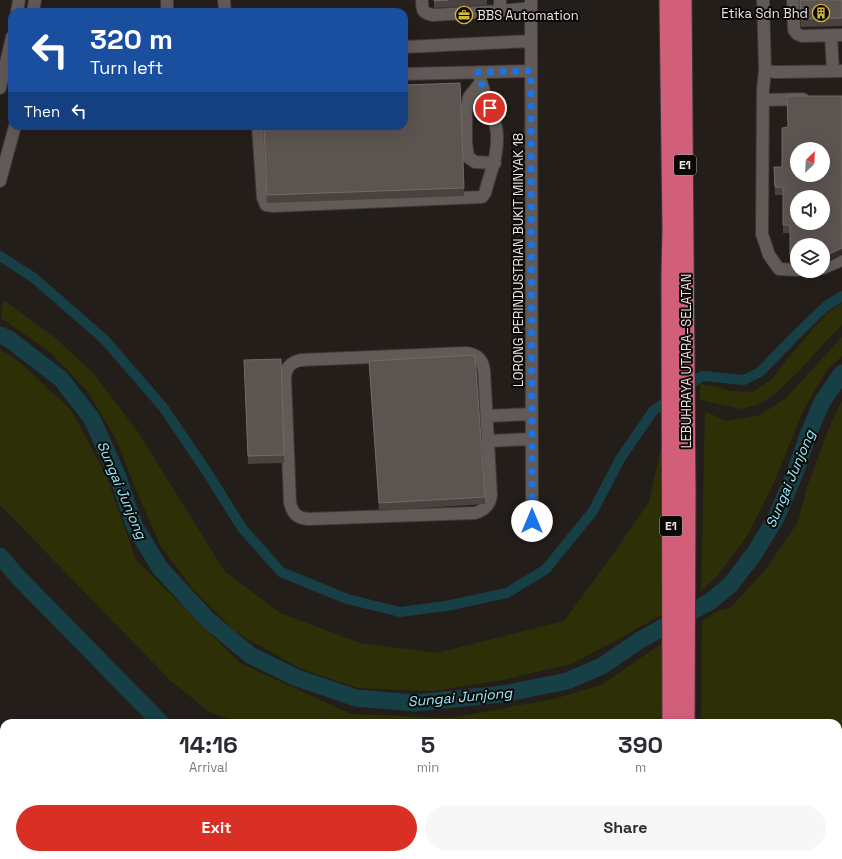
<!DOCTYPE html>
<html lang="en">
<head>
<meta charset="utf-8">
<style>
  body { margin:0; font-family:"Space Grotesk",sans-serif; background:#f7f7f7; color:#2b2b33; height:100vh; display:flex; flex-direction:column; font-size:15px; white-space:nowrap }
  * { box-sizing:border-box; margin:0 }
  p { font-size:13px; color:#7c7c81 }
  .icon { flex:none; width:22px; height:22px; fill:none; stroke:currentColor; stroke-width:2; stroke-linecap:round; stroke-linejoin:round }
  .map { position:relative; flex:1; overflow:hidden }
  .panel { position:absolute; left:0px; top:719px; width:842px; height:140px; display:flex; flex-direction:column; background:#fff; border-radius:12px 12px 0 0; box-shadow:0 4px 16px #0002 }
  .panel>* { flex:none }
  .guide { position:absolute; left:8px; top:8px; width:400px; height:122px; border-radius:12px; box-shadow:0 4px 16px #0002; background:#1a4fa0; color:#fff; overflow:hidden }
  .needle { width:26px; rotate:24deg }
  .tools { position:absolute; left:790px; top:142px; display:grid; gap:8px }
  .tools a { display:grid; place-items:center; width:40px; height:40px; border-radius:50%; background:#fff; box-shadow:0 4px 16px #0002; font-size:20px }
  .pin { position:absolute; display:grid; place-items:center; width:34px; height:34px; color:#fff; margin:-17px; border:2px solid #fff; border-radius:50%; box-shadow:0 1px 4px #0007 }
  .me { position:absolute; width:44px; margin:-22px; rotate:0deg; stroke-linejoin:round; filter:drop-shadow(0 0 3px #0008) }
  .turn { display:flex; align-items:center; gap:14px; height:84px; padding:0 16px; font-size:18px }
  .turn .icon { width:52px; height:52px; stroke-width:2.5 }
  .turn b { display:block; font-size:28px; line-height:34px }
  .then { display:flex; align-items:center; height:38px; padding:0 16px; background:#0003; gap:8px; font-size:15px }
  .eta { display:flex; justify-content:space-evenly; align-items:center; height:68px; text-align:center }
  .eta b { font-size:24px; font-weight:800; line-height:28px }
  .primary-button { display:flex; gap:8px; margin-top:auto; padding:8px 16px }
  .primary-button a { flex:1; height:46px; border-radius:24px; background:#d93025; color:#fff; font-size:16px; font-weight:800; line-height:46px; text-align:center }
  .primary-button a+a { background:#f7f7f7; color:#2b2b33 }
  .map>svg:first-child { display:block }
  .green { fill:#2d3007 }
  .water { fill:#173f46 }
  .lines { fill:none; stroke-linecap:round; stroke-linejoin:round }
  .canal { stroke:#173f46; stroke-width:10 }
  .river { stroke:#173f46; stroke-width:17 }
  .minor-casing { stroke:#3e3937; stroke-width:14 }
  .highway-casing { stroke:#3e3937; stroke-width:19 }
  .minor { stroke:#615a56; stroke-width:12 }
  .highway { stroke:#d25f7a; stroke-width:17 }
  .wall { fill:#49423e }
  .shaded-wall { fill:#332c29 }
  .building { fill:#5b5450; stroke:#716b67; fill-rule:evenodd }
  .route { stroke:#1a73e8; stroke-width:7; stroke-dasharray:0 12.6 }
  .labels { text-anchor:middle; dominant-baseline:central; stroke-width:4; stroke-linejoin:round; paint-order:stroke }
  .shield { fill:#0b0907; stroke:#a8a4a2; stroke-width:1 }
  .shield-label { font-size:12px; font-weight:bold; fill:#ebe6e4 }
  .poi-label { font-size:13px; fill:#ebe6e4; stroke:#0b0907; text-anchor:end }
  .street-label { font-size:13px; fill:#ebe6e4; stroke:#0b0907 }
  .water-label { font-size:14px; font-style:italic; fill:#96eefd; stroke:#0b0907 }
</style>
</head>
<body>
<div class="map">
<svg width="842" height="859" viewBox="0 0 842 859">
  <rect width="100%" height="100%" fill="#241e1b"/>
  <path class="green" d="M3,300L52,335L94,374L138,432L225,572L280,613L360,643L437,653L564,621L601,571L649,502L662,444H665L663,614L615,641L571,664L503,680L432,691L358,688L299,668L236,632L192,588L160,545L134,485L117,441L88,392L49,351L1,318Z
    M842,303V325L826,341L800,370L777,392L760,404L741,409L700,400V384L714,386L731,391L753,392L771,380L788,358L826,314Z
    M842,337V356L826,371L802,413L772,487L747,536L718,575L701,591L705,411L726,421L760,415L786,398Z
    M0,349L21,363L71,410L106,475L136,560L240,663L351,714L449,718L554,699L601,685L664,642L665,723H240L209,712L170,680L0,505Z
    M842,401V859H782V855H838V723H701L702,621L719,610L730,608L766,569L798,522L807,487L829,428Z
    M303,855H663V859H304Z"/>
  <path class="water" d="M326,855H437L438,859H328Z
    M467,855H538V859H467Z"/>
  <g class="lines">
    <path class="canal" d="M0,256L34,278L104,339L163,407L207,472L242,528L281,572L347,599L400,612L446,606L507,593L546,569L593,511L620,459L653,411L702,376L744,380L760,372L795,336L826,306L842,296"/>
    <path class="river" d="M0,335L9,339L61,379L92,419L118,477L135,527L160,568L207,619L250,655L297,678L356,698L415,703L503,694L567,681L602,666L640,640L711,601L731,584L754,554L776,518L793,478L808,435L822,402L842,373
      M0,556L18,577L161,723
      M742,859V855"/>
    <defs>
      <path id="minor" d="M167,0V12
        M224,0L225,12
        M422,0C422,10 422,13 433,15L500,11V0
        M531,0L532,521
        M763,0L765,70L763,90L762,234L769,255L779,269L797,270
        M793,0L794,30L797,34L802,36L842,35
        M500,11L531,8
        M17,12L19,0
        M33,12L35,0
        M831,36L833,71
        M404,47L531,41
        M765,70L774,72H781L842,71
        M404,74L531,71
        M481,82L469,97L466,112V142L468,157L475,162L495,163
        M0,88L12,37
        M763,100L803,99
        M258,126L263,198L266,205L273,206L482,197L485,193C490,173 498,157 497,135C497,127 494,119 491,111C486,98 482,85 478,72
        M0,181L15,126
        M823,268L842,260
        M466,353C477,355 482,358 484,370L491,495C490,505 485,510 475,513L308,519C297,518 293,514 290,503L285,378C286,367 291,362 301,360Z
        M487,416L532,414
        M488,441L532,439"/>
      <path id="highway" d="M668,0L671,229L670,274L671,723
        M683,0L687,492L686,723
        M672,855V859
        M686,859V855"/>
    </defs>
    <use href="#minor" class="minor-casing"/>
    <use href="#highway" class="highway-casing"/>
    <use href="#minor" class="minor"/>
    <use href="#highway" class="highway"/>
  </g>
  <path class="wall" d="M434,0H487V5L434,8Z
    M800,0H842V26L801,27Z
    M842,96L829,262H823V245H797V262H790V233H783V195H775L774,167H782Z
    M263,126H404L464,188V196L267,203Z
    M244,360L284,455V463L248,464Z
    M369,361L485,497V504L379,511Z"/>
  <path class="shaded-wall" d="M842,248V255L829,262V254Z"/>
  <path class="building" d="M434,0H448L434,1Z
    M800,0H842V18L801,19Z
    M460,83L464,188L267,195L264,126H404V85Z
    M787,96H842V248L829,254L823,255V245H797V255H790V225H783V187H775L774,167H782V128L788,127ZM797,149H823V175H797ZM797,197H823V223H797Z
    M475,355L485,497L379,503L369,361Z
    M281,359L284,455L248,456L244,360Z"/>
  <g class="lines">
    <path class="route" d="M490,108L481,82L478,72L531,71L532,521"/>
  </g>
  <defs>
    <symbol id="building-ring" viewBox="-11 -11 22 22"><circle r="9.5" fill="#0b0907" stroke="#d3b635" stroke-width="1.5"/><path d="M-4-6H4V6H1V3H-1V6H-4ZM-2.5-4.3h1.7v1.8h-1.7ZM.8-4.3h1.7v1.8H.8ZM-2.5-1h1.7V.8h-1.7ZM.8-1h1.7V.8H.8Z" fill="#d3b635"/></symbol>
    <symbol id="office-ring" viewBox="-11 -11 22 22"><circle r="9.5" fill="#0b0907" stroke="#d3b635" stroke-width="1.5"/><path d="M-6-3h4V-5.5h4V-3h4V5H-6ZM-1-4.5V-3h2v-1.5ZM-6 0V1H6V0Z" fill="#d3b635"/></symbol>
  </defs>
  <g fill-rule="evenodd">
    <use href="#building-ring" x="811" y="3" width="20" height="20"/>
    <use href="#office-ring" x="454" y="5" width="20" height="20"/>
  </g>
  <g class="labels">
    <g class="shield">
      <rect x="674" y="155" width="22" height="20" rx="3"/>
      <rect x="660" y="516" width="22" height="20" rx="3"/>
    </g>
    <g class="shield-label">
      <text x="685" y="165">E1</text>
      <text x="671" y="526">E1</text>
    </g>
    <g class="poi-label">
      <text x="808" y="13">Etika Sdn Bhd</text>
      <text x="477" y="15" text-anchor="start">BBS Automation</text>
    </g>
    <g class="street-label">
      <text transform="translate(518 260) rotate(-90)">LORONG PERINDUSTRIAN BUKIT MINYAK 18</text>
      <text transform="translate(686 361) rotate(-90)">LEBUHRAYA UTARA–SELATAN</text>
    </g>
    <g class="water-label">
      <text transform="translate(790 479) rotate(-67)">Sungai Junjong</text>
      <text transform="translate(122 490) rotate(67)">Sungai Junjong</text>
      <text transform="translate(460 697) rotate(-5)">Sungai Junjong</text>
    </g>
  </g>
</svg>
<div class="tools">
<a><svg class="needle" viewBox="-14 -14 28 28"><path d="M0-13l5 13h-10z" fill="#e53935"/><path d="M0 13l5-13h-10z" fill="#7c7c81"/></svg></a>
<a><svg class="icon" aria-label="sound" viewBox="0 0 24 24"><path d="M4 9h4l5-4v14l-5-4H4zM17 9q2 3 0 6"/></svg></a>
<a><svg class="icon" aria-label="layers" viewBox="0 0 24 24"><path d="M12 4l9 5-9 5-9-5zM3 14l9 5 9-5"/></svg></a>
</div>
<div class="pin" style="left:490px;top:108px;background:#d93025"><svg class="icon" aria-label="arrive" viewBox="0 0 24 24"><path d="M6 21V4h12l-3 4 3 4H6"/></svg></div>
<svg class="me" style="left:532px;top:521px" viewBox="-20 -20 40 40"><circle r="19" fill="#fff"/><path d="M0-13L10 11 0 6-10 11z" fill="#1a73e8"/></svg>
<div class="guide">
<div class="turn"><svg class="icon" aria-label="left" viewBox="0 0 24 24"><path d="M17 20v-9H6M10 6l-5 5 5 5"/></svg><div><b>320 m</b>Turn left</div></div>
<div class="then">Then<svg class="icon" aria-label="left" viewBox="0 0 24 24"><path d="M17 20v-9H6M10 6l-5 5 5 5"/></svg></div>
</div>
<section class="panel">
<div class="eta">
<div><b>14:16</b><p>Arrival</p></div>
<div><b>5</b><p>min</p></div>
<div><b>390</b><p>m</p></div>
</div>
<div class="primary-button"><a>Exit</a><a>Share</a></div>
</section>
</div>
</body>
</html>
